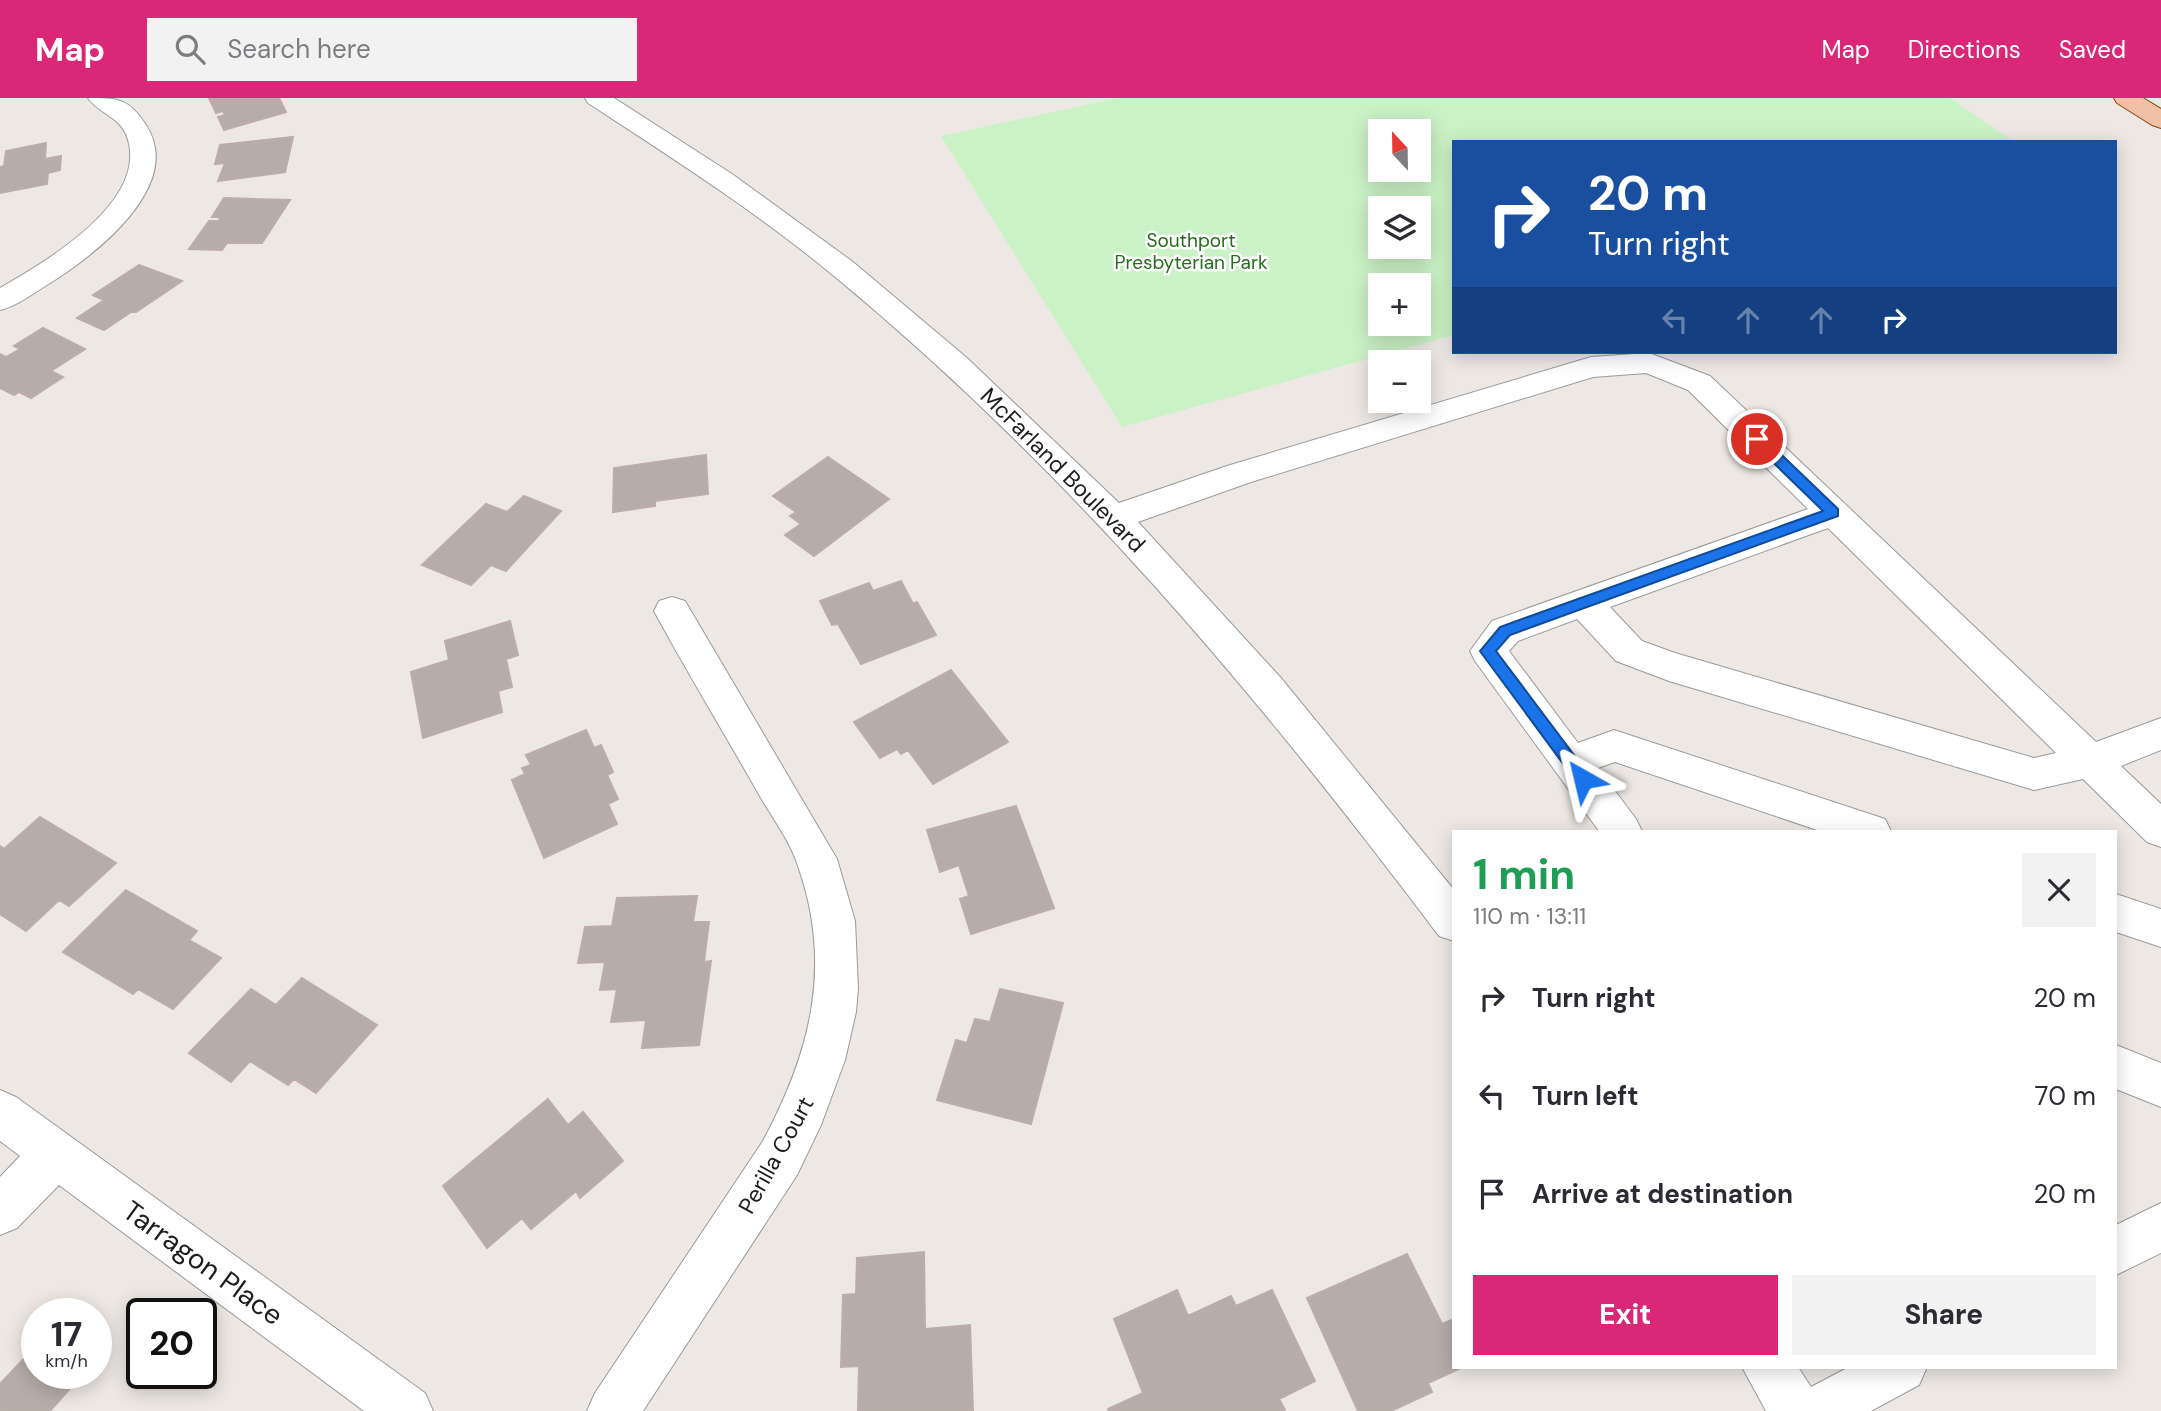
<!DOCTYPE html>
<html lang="en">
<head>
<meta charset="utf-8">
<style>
  body { margin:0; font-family:"DM Sans",sans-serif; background:#f2f2f3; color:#2b2b33; height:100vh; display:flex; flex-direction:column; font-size:26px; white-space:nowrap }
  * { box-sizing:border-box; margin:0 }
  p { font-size:23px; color:#7c7c81 }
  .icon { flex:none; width:38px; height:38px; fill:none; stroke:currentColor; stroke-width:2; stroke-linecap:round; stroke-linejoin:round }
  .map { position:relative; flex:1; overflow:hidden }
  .drawer { position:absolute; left:1452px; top:732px; width:665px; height:539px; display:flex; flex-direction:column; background:#fff; border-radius:0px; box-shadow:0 4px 18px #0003 }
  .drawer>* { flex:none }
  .guide { position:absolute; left:1452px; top:42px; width:665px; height:214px; border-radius:0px; box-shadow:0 4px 18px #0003; background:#1a4fa0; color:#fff; overflow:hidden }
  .needle { width:46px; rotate:338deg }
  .fabs { position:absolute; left:1368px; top:21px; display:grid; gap:14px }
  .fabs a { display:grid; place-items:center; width:63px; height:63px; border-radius:0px; background:#fff; box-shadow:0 4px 18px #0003; font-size:35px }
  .speed { position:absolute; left:21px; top:1200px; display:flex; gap:14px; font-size:35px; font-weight:700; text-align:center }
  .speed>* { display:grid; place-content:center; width:91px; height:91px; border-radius:50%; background:#fff; box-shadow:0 4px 18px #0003; line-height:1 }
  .speed small { font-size:18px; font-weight:400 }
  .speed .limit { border:4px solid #111; border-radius:10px; background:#fff; color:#111 }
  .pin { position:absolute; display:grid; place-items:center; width:60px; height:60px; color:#fff; margin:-30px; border:4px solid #fff; border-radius:50%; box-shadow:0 2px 7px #0007 }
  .me { position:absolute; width:77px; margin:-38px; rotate:323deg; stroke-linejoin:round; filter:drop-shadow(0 0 5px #0008) }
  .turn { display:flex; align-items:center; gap:24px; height:147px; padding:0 21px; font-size:32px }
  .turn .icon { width:91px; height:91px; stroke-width:2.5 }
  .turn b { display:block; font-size:49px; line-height:60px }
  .lanes { display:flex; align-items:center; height:66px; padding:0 21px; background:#0003; justify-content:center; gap:35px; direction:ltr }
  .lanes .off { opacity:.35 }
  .round { display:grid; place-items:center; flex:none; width:74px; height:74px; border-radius:0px; background:#f2f2f3 }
  .headline { display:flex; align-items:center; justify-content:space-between; height:119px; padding:0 21px }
  h1 { font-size:42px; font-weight:700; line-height:52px; color:#1e9e55 }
  .button { display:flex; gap:14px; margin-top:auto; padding:14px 21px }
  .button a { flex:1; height:80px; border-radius:0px; background:#db2777; color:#fff; font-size:28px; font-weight:700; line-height:80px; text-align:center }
  .button a+a { background:#f2f2f3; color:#2b2b33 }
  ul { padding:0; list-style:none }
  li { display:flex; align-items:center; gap:21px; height:98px; padding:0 21px }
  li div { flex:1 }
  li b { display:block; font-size:26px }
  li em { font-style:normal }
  header { display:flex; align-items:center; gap:42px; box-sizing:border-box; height:98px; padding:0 35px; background:#db2777; color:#fff }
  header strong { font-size:33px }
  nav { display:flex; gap:38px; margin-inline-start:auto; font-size:24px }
  .search { width:490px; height:63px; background:#f2f2f3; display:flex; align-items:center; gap:18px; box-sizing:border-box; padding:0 24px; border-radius:0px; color:#7c7c81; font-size:26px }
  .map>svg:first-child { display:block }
  .park { fill:#cbf2c6; fill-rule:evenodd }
  .building { fill:#b6adaa; stroke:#bdada8; stroke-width:2 }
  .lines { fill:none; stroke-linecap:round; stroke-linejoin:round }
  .minor-casing { stroke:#9a9a9a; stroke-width:2 }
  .major-casing { stroke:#854712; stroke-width:2 }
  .minor { fill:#fff; fill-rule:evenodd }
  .major { fill:#f0c1a6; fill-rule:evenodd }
  .route { fill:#1a73e8; stroke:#114b97; stroke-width:2 }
  .labels { text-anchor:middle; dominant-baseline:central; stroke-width:5; stroke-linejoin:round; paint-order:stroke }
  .far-park-label { font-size:19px; fill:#236e18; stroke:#fff }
  .street-label { font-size:23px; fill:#1d1d1d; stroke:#fff }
  .near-street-label { font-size:28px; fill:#1d1d1d; stroke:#fff }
</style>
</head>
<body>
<header>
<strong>Map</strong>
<div class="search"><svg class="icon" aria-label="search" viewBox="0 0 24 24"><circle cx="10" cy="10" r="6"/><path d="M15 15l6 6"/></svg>Search here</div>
<nav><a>Map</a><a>Directions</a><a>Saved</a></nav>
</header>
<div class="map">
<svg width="2161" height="1313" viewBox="0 0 2161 1313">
  <rect width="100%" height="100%" fill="#ede8e4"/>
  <path class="park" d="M1118,0H1950L2015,44H1454V237L1122,329L941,38ZM1381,33H1419V72H1381ZM1381,110H1419V149H1381ZM1381,187H1419V226H1381Z"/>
  <path class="building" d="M209,0H279L286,14L224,32L218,19L225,17L223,13L216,15Z
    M293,39L285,74L218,83L225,65L215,66L220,47Z
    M46,45L45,61L61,58L60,72L48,75L47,86L0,95V69L4,68L6,53Z
    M224,100L290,102L262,145H227L222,152L189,151L209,123H218L221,119H212Z
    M139,167L182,183L136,214H131L104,232L77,220L104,202L93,197Z
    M43,230L85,251L51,273L63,279L31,300L19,294L14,297L0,290V256L6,259L20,251L14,248Z
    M706,357L708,396L655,403V408L613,414L614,370Z
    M828,359L889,401L814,458L785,437L801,426L790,418L796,414L773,398Z
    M524,398L561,413L506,473L491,467L471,487L422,467L486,406L507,414Z
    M901,483L913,506L917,504L936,537L861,566L838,526L832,527L820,503L869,485L873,493Z
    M510,523L518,557L506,561L512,589L498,593L502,614L423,640L411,574L449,562L445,543Z
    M951,572L1008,644L933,686L908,652L901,656L897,651L880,660L854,624Z
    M586,632L594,650L601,647L613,674L607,677L618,701L608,706L617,726L544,760L512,682L525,676L522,670L531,667L526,657Z
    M1016,708L1054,810L971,836L960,801L969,798L959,767L940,774L927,732Z
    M40,719L116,765L69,808L59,802L26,833L0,816V748L4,751Z
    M126,792L197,833L189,842L221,860L173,911L138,891L133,896L63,854Z
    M697,798L693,824H709L704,864L711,863L699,947L642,950L646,922L611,924L617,891L600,892L605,864L578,865L585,829L612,828L617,800Z
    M302,880L377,927L316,995L294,981L288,987L250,963L231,984L189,955L251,891L276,907Z
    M1000,891L1063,905L1031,1026L937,1002L956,942L967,945L975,921L990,924Z
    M548,1001L568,1027L583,1014L623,1063L580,1100L576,1093L531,1131L522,1120L487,1150L443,1088Z
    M924,1154L925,1231L970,1227L973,1313H858L859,1268L841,1269L843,1197L856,1196L857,1160Z
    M1407,1156L1442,1226L1454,1221V1269H1463L1428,1285L1432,1294L1391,1313H1358L1307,1200Z
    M1177,1192L1188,1218L1231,1198L1236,1208L1272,1192L1315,1283L1279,1301L1285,1312L1282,1313H1109L1108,1311L1143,1295L1114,1221Z
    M32,1252L37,1256V1276H60L73,1287L50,1313H0V1286Z"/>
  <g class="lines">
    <defs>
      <path id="minor" d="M88,0C117,0 129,0 146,27C186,89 92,159 47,187C32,196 17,208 0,212V190C45,164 153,102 126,36C118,18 98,15 88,0Z
        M585,0H614L732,76L853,164L967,260L1119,405L1227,368L1591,259L1649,255L1710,278L2096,644L2161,620V652L2121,668L2161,706V749L2147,744L2083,681L2034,692L1669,583L1616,563L1577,521L1518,543L1509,553L1578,645L1614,632L1885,721L1891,733H1820L1615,664L1598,670L1636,721L1642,733H1599L1475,563L1470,553L1492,523L1808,411L1688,292L1646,275L1593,279L1251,384L1138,424L1281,580L1454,792V843L1439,838C1257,596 1069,372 834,178C757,114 672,60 588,5ZM1828,430L2056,655L2034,660L1675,555L1642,543L1610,509Z
        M672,499L685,503L837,761L855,823L858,890L856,914L845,962L821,1027L797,1077L643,1313H587L595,1295L763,1043C811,953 833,868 798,768C790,742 770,717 757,693C723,633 687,574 654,513L659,503Z
        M2116,796L2161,811V849L2116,834Z
        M2116,947L2161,965V1009L2116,991Z
        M0,992L16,999L425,1295L433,1313H364L59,1087L17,1130L0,1137V1079L20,1058L0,1043Z
        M2161,1105V1155L2116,1177V1127Z
        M1742,1269H1798L1811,1289L1849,1269H1927L1919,1287L1871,1313H1766Z"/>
      <path id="major" d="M2114,0H2143L2161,11V30L2152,27L2117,5Z"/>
    </defs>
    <use href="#minor" class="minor-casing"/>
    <use href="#major" class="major-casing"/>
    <use href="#minor" class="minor"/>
    <use href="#major" class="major"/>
  </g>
  <path class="route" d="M1757,336L1761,337L1838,411V418L1510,537L1496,553L1589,677L1591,681L1589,686H1578L1480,553L1500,529L1823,413L1752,344V337Z"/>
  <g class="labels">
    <g class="far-park-label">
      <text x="1191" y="142">Southport<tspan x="1191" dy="22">Presbyterian Park</tspan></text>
    </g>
    <g class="street-label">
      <text transform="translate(1063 372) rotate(45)">McFarland Boulevard</text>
      <text transform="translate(776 1057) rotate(-61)">Perilla Court</text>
    </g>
    <g class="near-street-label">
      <text transform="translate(203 1165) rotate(36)">Tarragon Place</text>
    </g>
  </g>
</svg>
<div class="fabs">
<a><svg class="needle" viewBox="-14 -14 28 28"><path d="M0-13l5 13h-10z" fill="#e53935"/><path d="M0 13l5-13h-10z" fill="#7c7c81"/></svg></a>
<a><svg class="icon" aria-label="layers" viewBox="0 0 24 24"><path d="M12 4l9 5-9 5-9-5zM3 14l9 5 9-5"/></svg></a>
<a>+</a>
<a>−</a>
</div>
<div class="speed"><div>17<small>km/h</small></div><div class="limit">20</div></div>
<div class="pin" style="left:1757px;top:341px;background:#d93025"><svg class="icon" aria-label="arrive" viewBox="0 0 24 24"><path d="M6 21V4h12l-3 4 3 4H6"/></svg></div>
<svg class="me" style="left:1583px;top:681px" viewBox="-20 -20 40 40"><path d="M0-17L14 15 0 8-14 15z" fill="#1a73e8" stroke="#fff" stroke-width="4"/></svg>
<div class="guide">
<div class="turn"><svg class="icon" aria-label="right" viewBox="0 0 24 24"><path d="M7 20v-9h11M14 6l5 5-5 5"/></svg><div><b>20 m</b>Turn right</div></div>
<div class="lanes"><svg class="icon off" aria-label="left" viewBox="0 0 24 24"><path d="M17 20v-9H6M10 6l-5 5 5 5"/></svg><svg class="icon off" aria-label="ahead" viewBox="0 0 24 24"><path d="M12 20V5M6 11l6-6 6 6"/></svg><svg class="icon off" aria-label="ahead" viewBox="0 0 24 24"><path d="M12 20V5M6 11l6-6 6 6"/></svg><svg class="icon" aria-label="right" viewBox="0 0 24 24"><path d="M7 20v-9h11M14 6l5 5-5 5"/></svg></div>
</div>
<section class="drawer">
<div class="headline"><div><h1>1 min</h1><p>110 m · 13:11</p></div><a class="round"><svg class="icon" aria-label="close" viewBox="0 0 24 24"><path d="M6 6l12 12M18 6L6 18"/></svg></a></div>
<ul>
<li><svg class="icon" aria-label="right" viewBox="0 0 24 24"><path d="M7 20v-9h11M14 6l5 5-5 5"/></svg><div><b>Turn right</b></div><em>20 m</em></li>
<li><svg class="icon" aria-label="left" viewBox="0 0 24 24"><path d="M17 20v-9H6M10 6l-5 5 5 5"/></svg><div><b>Turn left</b></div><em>70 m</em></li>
<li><svg class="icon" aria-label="arrive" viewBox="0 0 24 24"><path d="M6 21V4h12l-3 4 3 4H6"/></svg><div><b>Arrive at destination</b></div><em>20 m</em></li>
</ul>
<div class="button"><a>Exit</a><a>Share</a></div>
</section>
</div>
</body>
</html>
